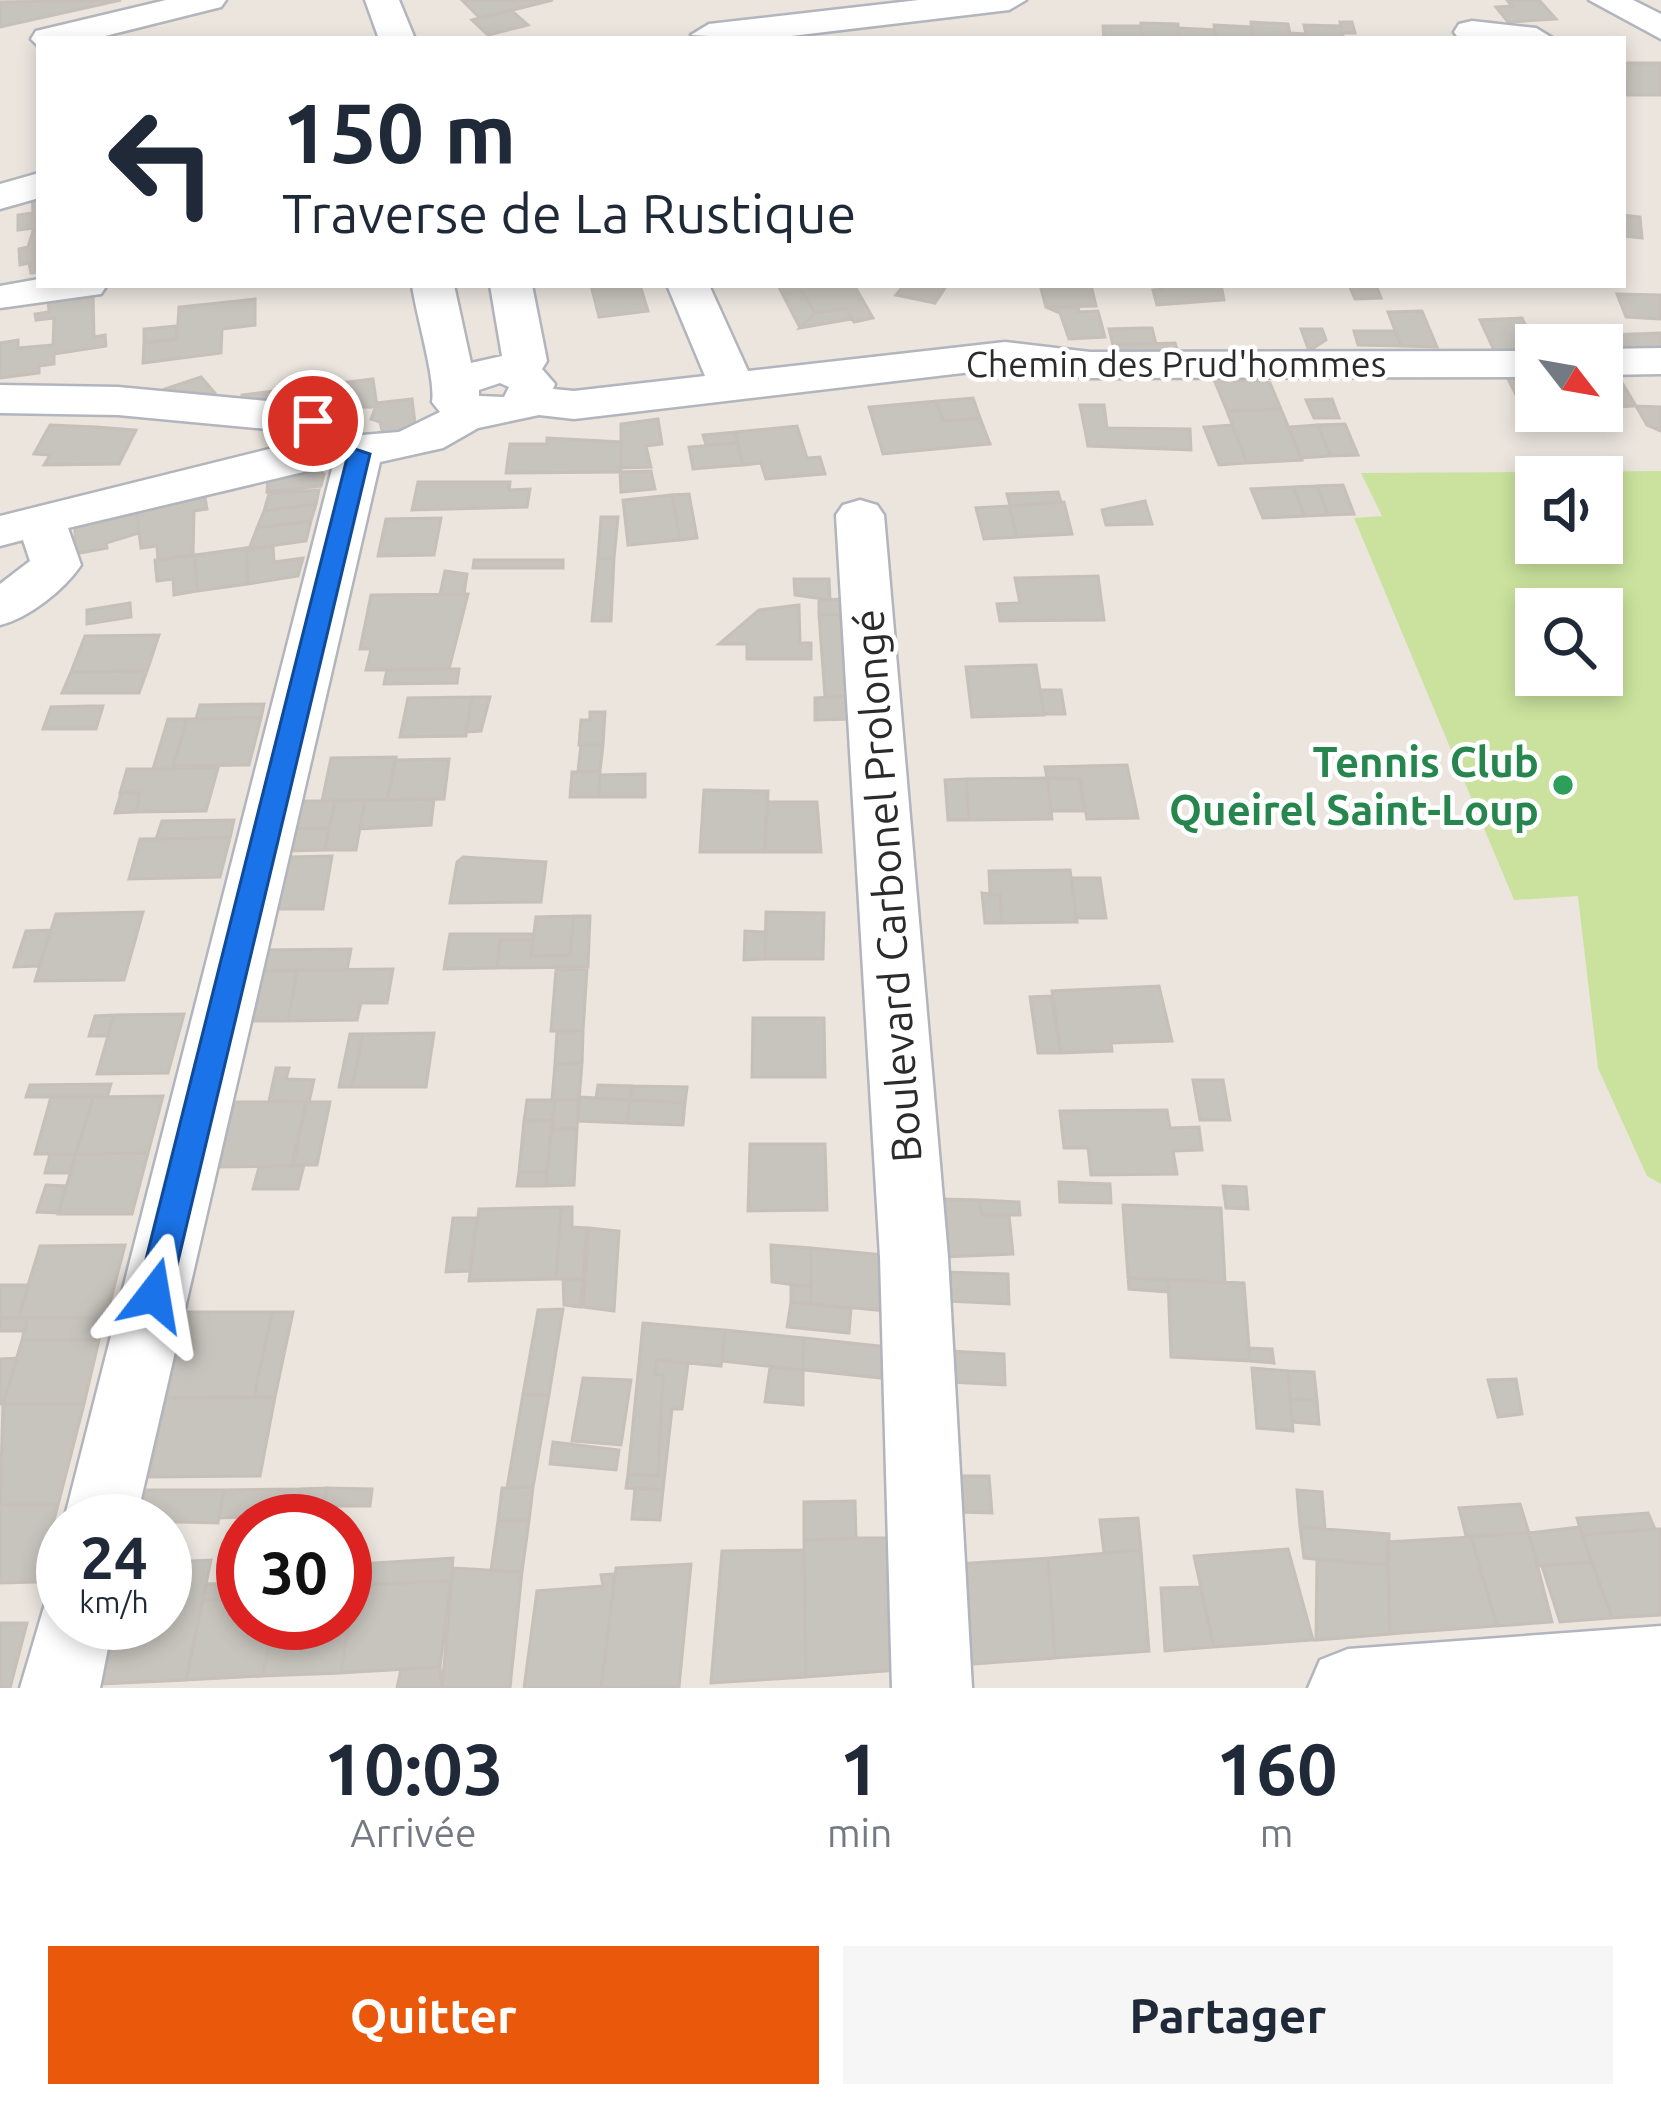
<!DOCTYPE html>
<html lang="fr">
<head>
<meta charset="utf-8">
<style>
  body { margin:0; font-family:Ubuntu,sans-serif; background:#f6f6f7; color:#1f2937; height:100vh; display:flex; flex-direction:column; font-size:45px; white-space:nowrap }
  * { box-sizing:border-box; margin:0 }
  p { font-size:39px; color:#747a83 }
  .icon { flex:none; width:66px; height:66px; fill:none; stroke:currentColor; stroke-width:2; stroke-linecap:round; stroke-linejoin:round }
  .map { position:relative; height:1688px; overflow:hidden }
  .details { display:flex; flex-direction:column; background:#fff; flex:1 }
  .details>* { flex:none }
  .top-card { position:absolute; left:36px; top:36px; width:1590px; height:252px; border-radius:0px; box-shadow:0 6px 18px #0003; background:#fff; color:#1f2937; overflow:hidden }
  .needle { width:78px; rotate:121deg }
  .tools { position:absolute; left:1515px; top:324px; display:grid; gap:24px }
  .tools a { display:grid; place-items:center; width:108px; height:108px; border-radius:0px; background:#fff; box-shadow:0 6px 18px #0003; font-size:60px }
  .speed { position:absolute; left:36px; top:1494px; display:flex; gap:24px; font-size:60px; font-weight:700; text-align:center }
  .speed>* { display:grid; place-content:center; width:156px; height:156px; border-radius:50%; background:#fff; box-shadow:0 6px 18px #0003; line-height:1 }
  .speed small { font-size:30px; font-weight:400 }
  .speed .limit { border:18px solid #d22; background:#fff; color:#111 }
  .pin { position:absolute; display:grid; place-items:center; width:102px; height:102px; color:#fff; margin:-51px; border:6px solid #fff; border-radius:50%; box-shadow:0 3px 12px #0007 }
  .me { position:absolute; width:132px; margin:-66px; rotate:14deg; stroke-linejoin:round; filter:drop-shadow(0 0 9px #0008) }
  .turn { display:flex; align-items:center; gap:42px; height:252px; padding:0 48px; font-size:54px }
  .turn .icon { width:156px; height:156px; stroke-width:2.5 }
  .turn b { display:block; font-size:84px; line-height:102px }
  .eta { display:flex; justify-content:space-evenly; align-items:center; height:204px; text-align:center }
  .eta b { font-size:72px; font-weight:600; line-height:84px }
  .primary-button { display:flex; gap:24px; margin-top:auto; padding:24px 48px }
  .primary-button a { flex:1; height:138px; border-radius:0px; background:#ea580c; color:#fff; font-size:48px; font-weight:600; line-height:138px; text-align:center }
  .primary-button a+a { background:#f6f6f7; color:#1f2937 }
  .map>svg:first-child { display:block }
  .pitch { fill:#cae29d; fill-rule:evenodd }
  .building { fill:#c7c3bd; stroke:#c6c0b8; stroke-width:3 }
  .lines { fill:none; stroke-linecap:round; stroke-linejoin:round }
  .minor-casing { stroke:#b2b5bd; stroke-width:5 }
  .minor { fill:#fff; fill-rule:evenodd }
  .route { fill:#1a73e8; stroke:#114b97; stroke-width:3 }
  .leisure-dot { fill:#2e9e5b; stroke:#fff; stroke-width:4.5 }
  .labels { text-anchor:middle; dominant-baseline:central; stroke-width:9; stroke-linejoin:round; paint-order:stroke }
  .far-street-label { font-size:36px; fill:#2b2b2b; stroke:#fff }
  .leisure-label { font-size:42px; font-weight:bold; fill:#27864d; stroke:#fff; text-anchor:end }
  .street-label { font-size:42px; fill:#2b2b2b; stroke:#fff }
</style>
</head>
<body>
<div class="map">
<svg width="1661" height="1688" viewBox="0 0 1661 1688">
  <rect width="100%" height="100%" fill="#ebe5de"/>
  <path class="pitch" d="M1661,471V1184L1647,1176L1598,1068L1578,896L1514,900L1354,518L1382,516L1361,473ZM1536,477H1602V543H1536ZM1536,609H1602V675H1536Z"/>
  <path class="building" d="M121,0L0,27V2Z
    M462,0H553L480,18Z
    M1507,0H1539L1556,19L1508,22L1496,7L1512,6Z
    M511,10L528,25L488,35L472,20Z
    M1251,22L1288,24L1291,39H1253Z
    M1340,22H1352L1355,33H1342L1344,39H1291V33L1306,34L1304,25L1341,26Z
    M1141,23L1178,24L1179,39H1142Z
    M1214,25L1251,27L1253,39H1216Z
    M1103,26H1141L1142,39H1104Z
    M1178,28L1215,30L1216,39H1179Z
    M1623,63H1661V95H1627Z
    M39,193V272L31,273L29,263L20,265L19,249L28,247L34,228L18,230V215L33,213L32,194Z
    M1623,215L1640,217L1642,238L1623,236Z
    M591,285H640L648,311L599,317Z
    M778,285H854L873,318L854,322L846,309L815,313L802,291L782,293Z
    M904,285H947L935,303L896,295Z
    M1040,285H1091L1096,306L1046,307Z
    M1162,285H1221L1224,300L1157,305L1153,290L1163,289Z
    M1349,285H1376L1381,298L1355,299Z
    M802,291L815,313L800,328L782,293Z
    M93,294L94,337L105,335L106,346L54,354V364L39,366V373L0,378V343L18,340V348L53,345L54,318L36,320L35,314L49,312L48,300Z
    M1617,294L1661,295V319L1626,317Z
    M255,299V325L222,329L221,353L143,363L144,343L177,339L179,307Z
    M1078,306L1079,312L1098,311L1105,337L1069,339L1060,313L1046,307Z
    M846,309L852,319L800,328L815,313Z
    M1422,311L1437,347L1401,346L1388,312Z
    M1522,318L1531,337L1543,335L1547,345H1536V358L1498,359L1480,320Z
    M177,326V339L144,343V329Z
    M1141,328H1152L1156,344L1113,345L1109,329Z
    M1301,329H1322L1326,340L1309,351Z
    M1354,331H1395L1401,346L1358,345Z
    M1661,333V355L1602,357V345H1587L1581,336Z
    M1175,343L1180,357L1117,358L1113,345Z
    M1602,366H1612L1636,406L1602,408Z
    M1536,368V410L1524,411L1503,369Z
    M201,377L215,393L211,405L172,397L165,389Z
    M373,379L377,407L243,408L242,395Z
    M1262,380L1270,383L1281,409L1227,411L1215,382Z
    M973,398L980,418L943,421L936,401Z
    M412,399L416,431L383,435L380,422L371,419L377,403Z
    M1332,399L1339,418H1314L1306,400Z
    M936,401L943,421L980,418L990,444L883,454L869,407Z
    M1080,405H1104L1107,428L1190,429L1191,450L1088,446Z
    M1636,406L1661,407V431L1647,425Z
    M1281,409L1302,460L1247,463L1227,411Z
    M658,419L662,444L646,446L651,467L621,468V424Z
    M1345,424L1358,455L1331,456L1317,425Z
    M50,425L96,427L136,430L119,464L44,465L50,455L34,454Z
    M1232,425L1247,463L1219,465L1204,427Z
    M1317,425L1331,456L1301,458L1288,427Z
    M797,426L807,458L820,457L825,474L766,479L761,463L743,465L735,432Z
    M735,432L737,443L706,445L703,435Z
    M547,438L621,442V472L506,473L510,444H547Z
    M737,443L743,465L693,469L689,447Z
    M309,466L324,474L321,486L267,492L268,474Z
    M651,471L655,489L621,492L620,472Z
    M418,482H510L509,490L530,489L527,507L412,510Z
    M1343,485L1354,514L1328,515L1317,486Z
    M1317,486L1328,515L1305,516L1293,487Z
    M203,487L207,509L194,511L193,555L158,560L157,546L141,548L135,502Z
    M1293,487L1305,516L1263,518L1251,489Z
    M319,490L316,504L264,511L269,494Z
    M1058,492L1061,502L1010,506L1007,494Z
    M689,494L697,538L680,540L672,495Z
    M672,495L680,540L628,545L623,500Z
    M1145,501L1152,524L1106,525L1102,510Z
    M135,502L139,533L106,543L107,548L75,554V518Z
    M1064,502L1072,534L1017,537L1009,506Z
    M316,504L311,521L257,528L264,511Z
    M1009,506L1017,537L984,539L976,508Z
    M601,517H618L614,558L598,559Z
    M441,518L434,555L378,556L386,519Z
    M311,521L306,541L249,549L257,528Z
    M273,546L274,562L303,558L298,576L248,584L246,548Z
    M246,548L248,584L197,591L195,555Z
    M195,555L197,591L174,595L173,579L157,581L155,560Z
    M614,558L611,621H592L598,559Z
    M474,560H563V568H473Z
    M445,571L467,574L464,594H440Z
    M1098,576L1104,620L1000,621L997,604L1020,603L1015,578Z
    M794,579H829L830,600L795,595Z
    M468,594L449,669L366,670L371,649H360L371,595Z
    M844,599L845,614L819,615V600Z
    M130,603L131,617L87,624V610Z
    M799,605L800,643H811V659H747V644H719L759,610Z
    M845,614L851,696L825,697L819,615Z
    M159,635L147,671L71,672L85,636Z
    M1036,665L1044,715L972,717L966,667Z
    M449,669H459L457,683L384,684L387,670Z
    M147,671L139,693H62L71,672Z
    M1040,690H1061L1065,714H1044Z
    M851,696L853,719L815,720V698Z
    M472,697H490L481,731L466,732Z
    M472,697L466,736L400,737L408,698Z
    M264,704L261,718L196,719L200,705Z
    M89,706H103L96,729H43L51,707Z
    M590,712H605L603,745H579L581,720H590Z
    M261,718L249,765L173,766L187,719Z
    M168,719H187L172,769H153Z
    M581,745H603L600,771H578Z
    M396,757L387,800L322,801L331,758Z
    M449,759L444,799L387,800L395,760Z
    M1127,765L1138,818L1087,819L1080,779L1047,778L1045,767Z
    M218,768L206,811L136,812L140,793H120L127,769Z
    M600,771L599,797H570L572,772Z
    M645,774V797H599L600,775Z
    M1047,778L1080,779L1084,811H1051Z
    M1047,778L1052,819L969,820L966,779Z
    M966,779L969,820H948L945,780Z
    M704,790L768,791L765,852H700Z
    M121,793H140L136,812L115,813Z
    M434,799L431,825L360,829L365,800Z
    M365,800L356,850H325L335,801Z
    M301,801H335L329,828L294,829Z
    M767,802H817L821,852H765Z
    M234,820L230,838L156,839L162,821Z
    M329,828L325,850L290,851L294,829Z
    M230,838L220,877L129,879L140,839Z
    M332,856L323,909H277L288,857Z
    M463,857L546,862L541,902L450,903L457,862Z
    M1070,870L1077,922L1002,923L1000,895H990L989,871Z
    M1071,878H1100L1106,918H1076Z
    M982,893L1000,895L1002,923H985Z
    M143,912L124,980L35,981L56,914Z
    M766,912L824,913L823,959H765Z
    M574,916L570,955L531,956L536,917Z
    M574,916H590L588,967L497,968L500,940H533L531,956L570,955Z
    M50,930L39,966L14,967L26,931Z
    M745,931L766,932L765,959L744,960Z
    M450,934H535L533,940H500L497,968L444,969Z
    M351,949L347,970L262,971L267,950Z
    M393,969L387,1003H361L357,1020L288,1021L297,970Z
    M587,969L583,1031H551L556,970Z
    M297,970L288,1021H251L262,971Z
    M1159,986L1172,1041L1111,1043L1112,1051L1061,1053L1052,991Z
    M1051,996L1061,1053H1038L1030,997Z
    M184,1014L168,1073L97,1074L114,1015Z
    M114,1015L107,1036H89L95,1016Z
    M753,1018H824L825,1077H752Z
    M557,1031H583L582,1063L555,1064Z
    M434,1033L426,1087H352L363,1034Z
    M350,1034H363L352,1087H339Z
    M582,1063L579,1100H552L555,1064Z
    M276,1068H289L286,1079L314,1080L309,1102L269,1101Z
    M1193,1080H1223L1230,1120H1200Z
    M111,1084L107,1097H26L30,1085Z
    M598,1085L632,1086L630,1100L596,1098Z
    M632,1086L687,1087L685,1103L630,1100Z
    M163,1096L148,1153L76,1154L93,1097Z
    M51,1097H93L76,1154H35Z
    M580,1097L630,1100L627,1123L578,1121Z
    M527,1100H555L553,1120L524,1121Z
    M555,1100H579L577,1128L551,1130Z
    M630,1100L685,1103L683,1125L627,1123Z
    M234,1102H306L293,1166L219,1167Z
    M306,1102H330L317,1165H292Z
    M1167,1110L1170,1128L1199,1127L1202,1150L1173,1151L1177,1174L1091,1175L1088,1148H1064L1060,1111Z
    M553,1120L547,1172H519L524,1121Z
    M577,1128L574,1185L546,1186L551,1130Z
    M750,1144H825L827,1210L748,1211Z
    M148,1153L132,1214H58L76,1154Z
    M50,1154H76L70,1173H45Z
    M304,1165L298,1189H253L259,1167Z
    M519,1172H547L546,1186H517Z
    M1059,1182L1110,1184L1111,1203L1060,1202Z
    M46,1185L66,1186L59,1213L37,1212Z
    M1223,1186L1246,1187L1248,1209L1226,1208Z
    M940,1199L980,1200L981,1215H1009L1013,1254L944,1257Z
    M980,1200L1019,1202L1020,1215H981Z
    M1123,1205L1221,1208L1225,1282L1128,1278Z
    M561,1207L556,1279L469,1281L479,1209Z
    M561,1207H572V1227L587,1228L583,1279H556Z
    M453,1218H477L470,1271L446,1272Z
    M589,1228L619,1231L614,1311L583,1307Z
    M125,1245L106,1318H18L40,1246Z
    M771,1245L811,1248V1287L772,1282Z
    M811,1248L885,1255L888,1311L811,1304Z
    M945,1272L1008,1274L1009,1304L947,1301Z
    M1128,1278L1168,1280L1169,1292L1129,1289Z
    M583,1279L580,1307L564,1305L563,1280Z
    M1168,1280L1244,1283L1250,1361L1171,1357Z
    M0,1285H29L18,1318H0Z
    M791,1285L811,1287V1304L791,1302Z
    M791,1302L851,1308L849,1333L787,1327Z
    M563,1309L549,1395L523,1394L538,1310Z
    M186,1312H272L254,1397L166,1398Z
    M272,1312H293L275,1397H254Z
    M0,1318H27L25,1331H0Z
    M27,1318H106L99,1340H22Z
    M643,1323L725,1330L721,1366L657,1360L655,1374L663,1375L658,1476L628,1474Z
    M725,1330L804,1338L803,1370L722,1361Z
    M804,1338L890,1347L891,1379L803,1370Z
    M22,1340H99L84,1404H3Z
    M1249,1348L1272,1349L1274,1363L1250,1361Z
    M949,1351L1004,1354L1005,1385L951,1382Z
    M17,1358L3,1404H0V1359Z
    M657,1360L688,1363L682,1409H672L663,1490L626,1488L628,1474L658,1476L663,1375L655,1374Z
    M770,1367L803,1370V1405L765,1402Z
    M1252,1368L1288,1371L1293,1431L1257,1428Z
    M1288,1371L1314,1372L1317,1400L1290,1399Z
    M583,1378L631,1380L621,1445L572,1441Z
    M1516,1379L1522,1414L1498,1417L1488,1380Z
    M523,1394L549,1395L533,1487L507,1488Z
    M275,1397L260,1476L149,1477L166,1398Z
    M1290,1399L1317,1400L1319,1424L1293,1422Z
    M3,1404H84L58,1505H0Z
    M553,1442L619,1450L616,1470L550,1464Z
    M955,1476H989L992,1513L957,1512Z
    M533,1487L529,1521H498L502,1488Z
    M327,1488L372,1489L370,1506H324Z
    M327,1488L324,1506H297L300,1489Z
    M635,1488L663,1490L660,1520L632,1519Z
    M300,1489L295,1516L281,1517L284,1506L249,1507L248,1517L219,1518L224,1490Z
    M146,1490H224L218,1523L139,1521Z
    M1297,1490L1322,1492L1325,1528L1300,1527Z
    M855,1501L856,1538L804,1540V1502Z
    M1520,1504L1529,1533L1466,1536L1459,1508Z
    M0,1505H58L37,1582L0,1583Z
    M1648,1513L1655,1529L1582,1535L1577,1518Z
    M1138,1518L1141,1550L1104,1553L1100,1520Z
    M498,1521H529L522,1572L491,1570Z
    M1300,1527L1389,1534L1388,1565L1304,1558Z
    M1580,1527L1592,1562L1537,1566L1529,1533Z
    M1655,1529H1661V1615L1612,1618L1582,1535Z
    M1529,1533L1552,1622L1497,1626L1471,1537Z
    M1471,1537L1497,1626L1390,1634L1387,1542Z
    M856,1538H895L898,1670L806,1677L804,1540Z
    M1288,1549L1313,1640L1214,1647L1194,1556Z
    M804,1550L806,1677L711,1683L722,1551Z
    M1141,1550L1149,1651L1055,1658L1048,1558Z
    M453,1558L451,1581L355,1585L359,1564Z
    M1048,1558L1055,1658L962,1665L958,1564Z
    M1317,1559L1388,1565L1390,1634L1316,1640Z
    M211,1560L186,1680L102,1684L116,1623H165L169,1562Z
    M1592,1562L1612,1618L1560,1622L1542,1566Z
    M691,1564L679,1687L601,1688L616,1568Z
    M453,1568L522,1572L510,1688H442Z
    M615,1574L601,1688H524L537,1591L603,1586L601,1575Z
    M451,1581L440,1667L341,1673L355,1585Z
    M243,1583V1598L203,1600L207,1584Z
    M1200,1587L1214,1647L1165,1651L1161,1588Z
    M345,1593H354L341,1673L263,1676L273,1623H345Z
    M243,1598V1623H273L263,1676L186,1680L203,1600Z
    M0,1623H27L10,1688H0Z
    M440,1667L442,1688H397L401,1669Z"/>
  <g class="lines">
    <defs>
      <path id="minor" d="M166,0H226L221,7L93,39H39V47L31,39L36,31Z
        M365,0H399L415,39H379Z
        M919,0H1026L1009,10L766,39L691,35L709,24Z
        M1589,0H1633L1661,14V39Z
        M1472,21L1536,28L1554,39H1459L1454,32L1459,24Z
        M39,173V198L0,209V184Z
        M39,279V285H107L101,294L0,308V286Z
        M412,285H454L471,363L502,356L490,285H532L547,361L542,369L555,384L553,389L574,391L705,376L667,285H709L748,371L1005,342L1090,352L1536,351V377L1090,378L1005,368L574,419L539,415L478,428L443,448L380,462L136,1521L63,1524L333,465L68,528L81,565C64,590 29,618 0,625V584L30,561L23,540L0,546V516L305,440L288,431L118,415L0,413V385L118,387L298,404L340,421L350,436L399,432L440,412L432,402C436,380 416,315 412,285ZM500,383L509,387L504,397L479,396V390Z
        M1661,348V374L1602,375V349Z
        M860,500L877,505L884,515L948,1257L972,1688H892L880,1257L836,515L843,505Z
        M63,1590V1623H113L100,1688H20L47,1597Z
        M1661,1626V1688H1308L1320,1660L1348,1649Z"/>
    </defs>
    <use href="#minor" class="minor-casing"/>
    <use href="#minor" class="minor"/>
  </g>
  <path class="route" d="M305,416H321L340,444L370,454L170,1295L166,1305H142L137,1295L347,458L325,454L302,421Z"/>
  <circle class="leisure-dot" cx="1563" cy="785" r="12"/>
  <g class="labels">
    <g class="far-street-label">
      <text x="1176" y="363">Chemin des Prud'hommes</text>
    </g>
    <g class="leisure-label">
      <text x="1539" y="761">Tennis Club<tspan x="1539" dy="48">Queirel Saint-Loup</tspan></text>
    </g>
    <g class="street-label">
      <text transform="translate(887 886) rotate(-94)">Boulevard Carbonel Prolongé</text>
    </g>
  </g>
</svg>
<div class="tools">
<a><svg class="needle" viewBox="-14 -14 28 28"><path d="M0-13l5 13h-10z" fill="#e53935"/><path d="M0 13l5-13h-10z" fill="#747a83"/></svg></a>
<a><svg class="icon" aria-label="sound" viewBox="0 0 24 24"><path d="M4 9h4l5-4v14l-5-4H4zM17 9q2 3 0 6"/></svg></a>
<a><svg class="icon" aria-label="search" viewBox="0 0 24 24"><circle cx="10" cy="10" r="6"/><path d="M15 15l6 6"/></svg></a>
</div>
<div class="speed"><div>24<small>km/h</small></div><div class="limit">30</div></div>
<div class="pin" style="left:313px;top:421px;background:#d93025"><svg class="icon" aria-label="arrive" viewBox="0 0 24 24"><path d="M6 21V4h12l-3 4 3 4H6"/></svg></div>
<svg class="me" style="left:154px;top:1295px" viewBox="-20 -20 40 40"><path d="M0-17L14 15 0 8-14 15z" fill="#1a73e8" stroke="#fff" stroke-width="4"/></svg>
<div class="top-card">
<div class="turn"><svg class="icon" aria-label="left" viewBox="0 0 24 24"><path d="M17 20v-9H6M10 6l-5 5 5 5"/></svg><div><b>150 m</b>Traverse de La Rustique</div></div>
</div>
</div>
<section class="details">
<div class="eta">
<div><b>10:03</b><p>Arrivée</p></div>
<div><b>1</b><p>min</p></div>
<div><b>160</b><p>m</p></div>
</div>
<div class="primary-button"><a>Quitter</a><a>Partager</a></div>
</section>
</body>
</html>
